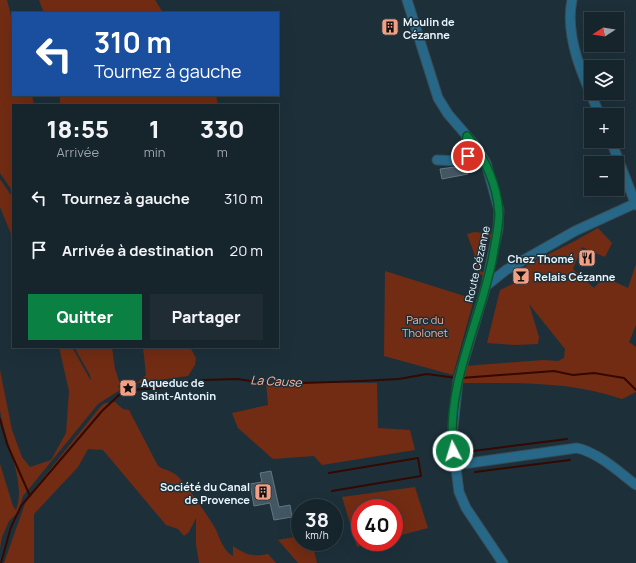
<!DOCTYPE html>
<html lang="fr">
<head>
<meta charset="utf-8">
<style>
  body { margin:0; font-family:Manrope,sans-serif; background:#1f2c34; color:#f1f3f6; height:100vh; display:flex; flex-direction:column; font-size:15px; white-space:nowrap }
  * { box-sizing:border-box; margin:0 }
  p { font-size:13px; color:#9ea4a9 }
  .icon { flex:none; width:22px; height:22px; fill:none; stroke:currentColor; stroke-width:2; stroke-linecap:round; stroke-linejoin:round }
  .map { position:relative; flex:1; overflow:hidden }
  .side { position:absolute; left:12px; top:104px; width:267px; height:244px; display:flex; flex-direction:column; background:#16242c; border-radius:0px; box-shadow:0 4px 16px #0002,0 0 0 1px #354148 }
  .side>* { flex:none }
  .hud { position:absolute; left:12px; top:12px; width:267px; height:84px; border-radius:0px; box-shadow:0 4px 16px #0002,0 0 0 1px #354148; background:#1a4fa0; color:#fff; overflow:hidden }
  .needle { width:26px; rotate:258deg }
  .tools { position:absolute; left:584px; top:12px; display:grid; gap:8px }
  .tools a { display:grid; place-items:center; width:40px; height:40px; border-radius:0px; background:#16242c; box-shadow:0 4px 16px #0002,0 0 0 1px #354148; font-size:20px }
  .speed { position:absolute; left:291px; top:499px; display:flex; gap:8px; font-size:20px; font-weight:700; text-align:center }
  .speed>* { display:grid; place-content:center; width:52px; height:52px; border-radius:50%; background:#16242c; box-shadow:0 4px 16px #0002,0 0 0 1px #354148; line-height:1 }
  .speed small { font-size:10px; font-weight:400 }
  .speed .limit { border:6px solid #d22; background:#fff; color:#111 }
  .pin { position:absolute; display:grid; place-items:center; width:34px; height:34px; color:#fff; margin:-17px; border:2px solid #fff; border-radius:50%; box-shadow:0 1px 4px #0007 }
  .me { position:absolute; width:44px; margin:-22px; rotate:355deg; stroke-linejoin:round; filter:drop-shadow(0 0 3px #0008) }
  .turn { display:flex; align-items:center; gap:14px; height:84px; padding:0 16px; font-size:18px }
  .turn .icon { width:52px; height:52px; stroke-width:2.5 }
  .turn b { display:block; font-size:28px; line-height:34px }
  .eta { display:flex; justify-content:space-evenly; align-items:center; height:68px; text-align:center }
  .eta b { font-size:24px; font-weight:800; line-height:28px }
  .cta { display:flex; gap:8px; margin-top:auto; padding:8px 16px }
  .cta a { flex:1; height:46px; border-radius:0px; background:#0b8043; color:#fff; font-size:16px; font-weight:800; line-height:46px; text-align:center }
  .cta a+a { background:#1f2c34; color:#f1f3f6 }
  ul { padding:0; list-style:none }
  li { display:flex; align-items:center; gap:12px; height:52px; padding:0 16px }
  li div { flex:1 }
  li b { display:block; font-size:15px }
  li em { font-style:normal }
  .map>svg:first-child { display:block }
  .green { fill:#722c13 }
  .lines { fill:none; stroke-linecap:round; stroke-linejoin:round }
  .stream { stroke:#350800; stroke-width:2 }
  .building { fill:#435762; stroke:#627783 }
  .minor-casing { stroke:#3a4c55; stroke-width:11 }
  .minor { stroke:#276888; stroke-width:9 }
  .route-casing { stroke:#07532c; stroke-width:10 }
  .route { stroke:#0b8043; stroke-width:7 }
  .labels { text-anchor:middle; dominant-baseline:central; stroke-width:3; stroke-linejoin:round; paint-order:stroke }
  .poi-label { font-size:11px; font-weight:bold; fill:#e9f5fc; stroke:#1d303a; text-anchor:start }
  .street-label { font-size:11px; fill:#e9f5fc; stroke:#1d303a }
  .park-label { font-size:11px; fill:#f6ae96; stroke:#1d303a }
  .water-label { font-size:12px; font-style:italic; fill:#feb59d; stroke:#1d303a }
</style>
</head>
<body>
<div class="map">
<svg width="636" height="563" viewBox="0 0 636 563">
  <rect width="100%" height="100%" fill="#1d303a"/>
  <path class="green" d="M0,0H7L13,24V95H32L34,105H13V192L0,173Z
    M39,0H155L162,11L172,13H44Z
    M60,95H216L218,105H60Z
    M0,179L13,198V239L0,207Z
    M598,228L612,243L605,257L582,247L573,269L594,288L604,277L628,288L636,264V325L629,342L636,347V392L622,399C571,381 515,383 461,383L464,366L543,360L558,361L564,358L565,349L529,304L539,337L538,344L514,345L487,343L500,290L515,283L527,265L575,241Z
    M474,232L494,234L493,238L486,236L482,239L478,271L485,272L484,276L479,274L477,271L474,253L467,234Z
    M385,271L474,299L453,375L384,356Z
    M59,347H72L91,381L90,375L74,347H112L115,369L120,384L118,386L120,390L98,404L23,496L18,512L9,521L2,537L0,548V464L13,506L16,510C27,483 4,439 0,410C0,397 0,383 0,370L12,430L22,457L30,467L51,460L66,433L69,391Z
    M143,347H190L196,358L195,365L188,376L137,383L146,375Z
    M266,382L377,383L378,428L410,430L415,450L322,465L314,456L273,459L238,428L232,413L268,405Z
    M115,402L123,409L129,410L158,466C164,470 169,470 175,474C182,478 210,519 215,528C220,538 223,551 233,556V546C246,555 253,557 268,554L276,563H199L196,544V518L189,532L184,536L178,529L166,525L103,450L88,449L78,467L34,514V563H4L27,498L101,406L105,403Z
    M415,487L428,528L394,537V508H360V542H374L357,547L342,497Z
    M300,536V542H312L317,563H298L278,540Z"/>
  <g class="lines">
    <path class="stream" d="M461,378L554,371L573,375L594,373L624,378L636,390
      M0,419L7,444L30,496
      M473,451L567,439
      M475,472L570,460
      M329,473L418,458L421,476L332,491
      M1,563L11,527L21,506L102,411L120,394L131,390L160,388L202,380L237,379L273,384L361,381L399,379L427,374L456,378"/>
  </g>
  <path class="building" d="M383 27a7 7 0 1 1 14 0a7 7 0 1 1-14 0Z
    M455,167H466L468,174L442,179L440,169Z
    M271,471L279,507L290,505L292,517L274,520L270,503L254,506L250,484L262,482L260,473Z"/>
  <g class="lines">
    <defs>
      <path id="minor" d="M407,0L438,98L448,114L473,143L486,163L499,210L498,229L486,286L458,380L452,437L459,492L466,508L503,563
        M572,0C564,37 585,82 600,115
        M611,141L636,205
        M437,160L464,161L467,160L466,146L467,136
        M486,286L506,270L575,231L636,203
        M455,465L577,448C599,453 619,472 636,485"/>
    </defs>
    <use href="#minor" class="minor-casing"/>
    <use href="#minor" class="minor"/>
  </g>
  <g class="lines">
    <defs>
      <path id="route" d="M453,451C446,382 481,321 493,256C495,242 499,228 499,213C497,185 485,158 467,136L466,146L468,156"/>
    </defs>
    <use href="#route" class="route-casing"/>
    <use href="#route" class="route"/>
  </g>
  <defs>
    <symbol id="building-square" viewBox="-11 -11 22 22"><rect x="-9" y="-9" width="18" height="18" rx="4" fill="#f39f83" stroke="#1d303a"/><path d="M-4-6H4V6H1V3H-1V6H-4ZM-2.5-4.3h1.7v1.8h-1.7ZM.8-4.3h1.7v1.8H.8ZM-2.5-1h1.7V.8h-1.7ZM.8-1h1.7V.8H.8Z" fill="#111"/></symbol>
    <symbol id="restaurant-square" viewBox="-11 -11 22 22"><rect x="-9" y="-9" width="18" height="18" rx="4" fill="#f39f83" stroke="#1d303a"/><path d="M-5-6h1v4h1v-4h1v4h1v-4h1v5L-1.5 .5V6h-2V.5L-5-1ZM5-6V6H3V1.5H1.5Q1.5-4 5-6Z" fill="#111"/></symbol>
    <symbol id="bar-square" viewBox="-11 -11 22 22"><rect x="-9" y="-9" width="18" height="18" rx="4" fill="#f39f83" stroke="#1d303a"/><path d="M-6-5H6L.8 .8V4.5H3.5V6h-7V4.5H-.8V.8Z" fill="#111"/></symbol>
    <symbol id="sight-square" viewBox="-11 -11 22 22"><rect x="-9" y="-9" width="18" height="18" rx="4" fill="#f39f83" stroke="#1d303a"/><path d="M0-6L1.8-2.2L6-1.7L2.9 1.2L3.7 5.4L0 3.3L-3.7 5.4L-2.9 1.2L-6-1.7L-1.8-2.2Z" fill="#111"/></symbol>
  </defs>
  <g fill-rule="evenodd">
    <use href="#building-square" x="380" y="17" width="20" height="20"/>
    <use href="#restaurant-square" x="577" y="248" width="20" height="20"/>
    <use href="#bar-square" x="511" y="266" width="20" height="20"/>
    <use href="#sight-square" x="118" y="378" width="20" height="20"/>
    <use href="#building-square" x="253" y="482" width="20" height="20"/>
  </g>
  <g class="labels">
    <g class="poi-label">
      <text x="403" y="21">Moulin de<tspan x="403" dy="13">Cézanne</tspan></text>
      <text x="574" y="258" text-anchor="end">Chez Thomé</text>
      <text x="534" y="276">Relais Cézanne</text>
      <text x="141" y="382">Aqueduc de<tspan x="141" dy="13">Saint-Antonin</tspan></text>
      <text x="250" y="486" text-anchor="end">Société du Canal<tspan x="250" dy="13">de Provence</tspan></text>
    </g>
    <g class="street-label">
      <text transform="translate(477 264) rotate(-77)">Route Cézanne</text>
    </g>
    <g class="park-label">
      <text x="425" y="319">Parc du<tspan x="425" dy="13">Tholonet</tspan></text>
    </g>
    <g class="water-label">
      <text transform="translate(276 381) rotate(3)">La Cause</text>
    </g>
  </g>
</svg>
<div class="tools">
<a><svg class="needle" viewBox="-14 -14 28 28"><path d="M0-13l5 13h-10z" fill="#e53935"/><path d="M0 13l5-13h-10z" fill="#9ea4a9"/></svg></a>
<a><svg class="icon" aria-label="layers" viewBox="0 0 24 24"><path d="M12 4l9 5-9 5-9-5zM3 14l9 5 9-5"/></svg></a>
<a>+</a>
<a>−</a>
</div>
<div class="speed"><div>38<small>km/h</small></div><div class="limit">40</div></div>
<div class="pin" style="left:468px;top:156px;background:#d93025"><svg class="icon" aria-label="arrive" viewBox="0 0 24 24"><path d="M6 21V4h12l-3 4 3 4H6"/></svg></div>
<svg class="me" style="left:453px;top:451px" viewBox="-20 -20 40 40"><circle r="17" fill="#0b8043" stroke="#fff" stroke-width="3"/><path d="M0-11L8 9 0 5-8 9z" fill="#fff"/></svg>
<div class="hud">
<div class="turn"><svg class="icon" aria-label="left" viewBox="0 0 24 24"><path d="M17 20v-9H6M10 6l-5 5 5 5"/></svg><div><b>310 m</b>Tournez à gauche</div></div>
</div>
<section class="side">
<div class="eta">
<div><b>18:55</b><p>Arrivée</p></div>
<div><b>1</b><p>min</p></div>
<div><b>330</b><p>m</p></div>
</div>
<ul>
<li><svg class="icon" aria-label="left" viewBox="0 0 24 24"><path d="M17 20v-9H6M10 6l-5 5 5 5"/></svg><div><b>Tournez à gauche</b></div><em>310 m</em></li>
<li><svg class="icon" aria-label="arrive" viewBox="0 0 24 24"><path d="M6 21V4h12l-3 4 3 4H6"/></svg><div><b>Arrivée à destination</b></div><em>20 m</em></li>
</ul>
<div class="cta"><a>Quitter</a><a>Partager</a></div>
</section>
</div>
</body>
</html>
